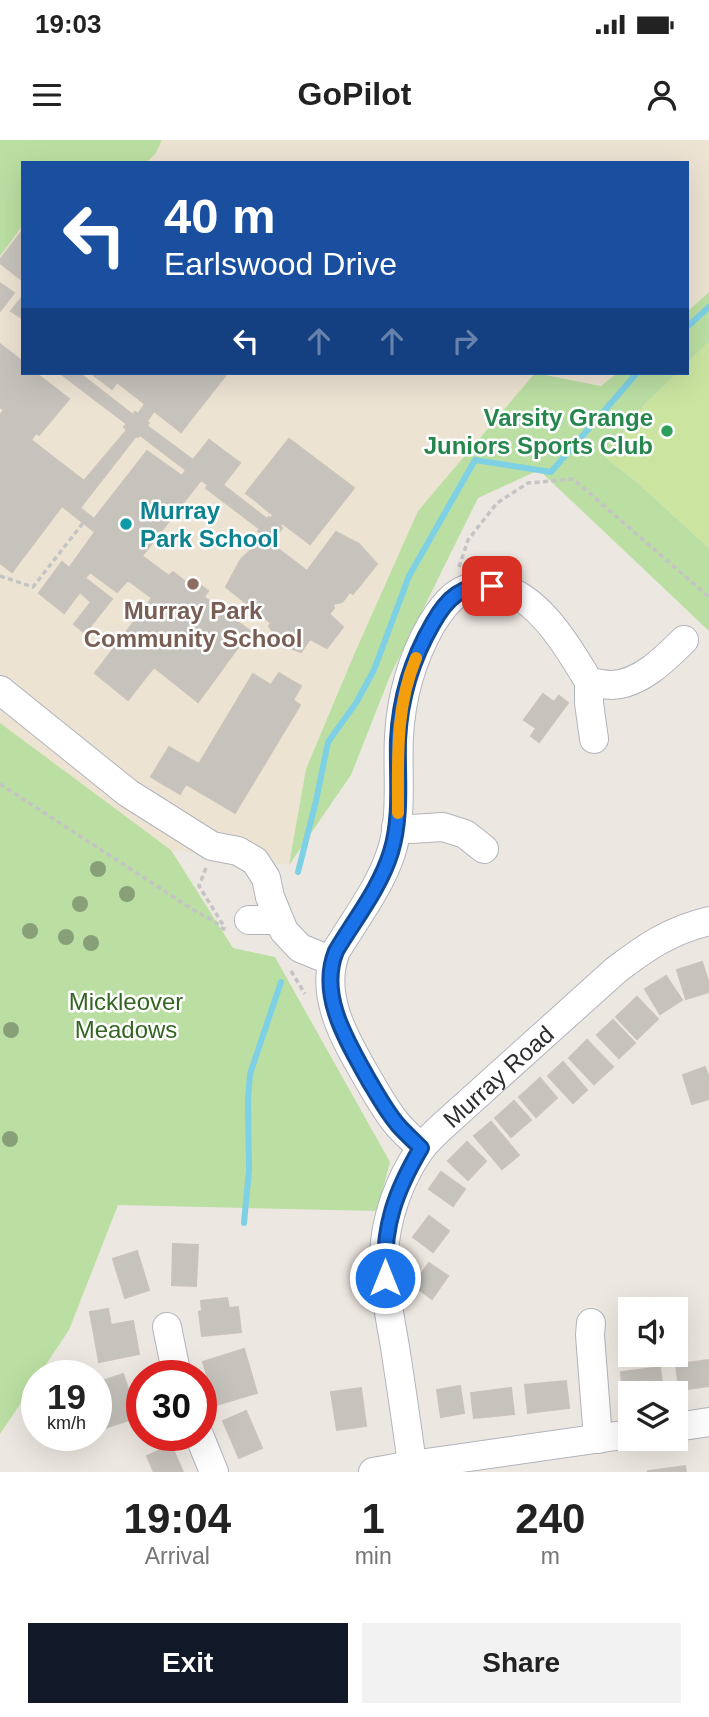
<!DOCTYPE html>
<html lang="en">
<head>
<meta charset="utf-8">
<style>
  body { margin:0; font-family:Helvetica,sans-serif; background:#f2f2f2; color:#222; height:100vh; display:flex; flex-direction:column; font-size:26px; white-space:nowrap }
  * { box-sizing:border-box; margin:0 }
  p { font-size:23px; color:#767676 }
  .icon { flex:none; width:38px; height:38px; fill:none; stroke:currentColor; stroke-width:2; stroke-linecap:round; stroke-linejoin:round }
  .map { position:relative; height:1332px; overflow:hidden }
  .sheet { display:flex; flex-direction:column; background:#fff; flex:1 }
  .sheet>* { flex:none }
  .banner { position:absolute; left:21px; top:21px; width:668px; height:214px; border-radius:0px; box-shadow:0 7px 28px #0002; background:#1a4fa0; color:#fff; overflow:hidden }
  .controls { position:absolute; left:618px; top:1157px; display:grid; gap:14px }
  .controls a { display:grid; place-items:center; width:70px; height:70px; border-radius:0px; background:#fff; box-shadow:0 7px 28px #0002; font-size:35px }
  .speed { position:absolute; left:21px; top:1220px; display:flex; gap:14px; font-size:35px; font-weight:700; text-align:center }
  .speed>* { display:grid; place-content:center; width:91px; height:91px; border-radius:50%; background:#fff; box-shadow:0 7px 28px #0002; line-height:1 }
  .speed small { font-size:18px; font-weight:400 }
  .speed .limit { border:10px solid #d22; background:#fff; color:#111 }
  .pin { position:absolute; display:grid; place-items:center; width:60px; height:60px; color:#fff; margin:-30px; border-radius:14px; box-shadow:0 4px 10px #0006 }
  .me { position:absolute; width:77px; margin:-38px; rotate:0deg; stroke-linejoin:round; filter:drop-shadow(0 0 5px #0008) }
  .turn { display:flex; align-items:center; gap:24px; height:147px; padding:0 28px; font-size:32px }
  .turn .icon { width:91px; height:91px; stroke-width:2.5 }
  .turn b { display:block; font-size:49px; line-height:60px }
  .lanes { display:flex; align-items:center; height:66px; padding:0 28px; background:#0003; justify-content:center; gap:35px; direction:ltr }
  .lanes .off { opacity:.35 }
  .eta { display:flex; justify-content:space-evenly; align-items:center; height:119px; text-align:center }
  .eta b { font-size:42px; font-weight:800; line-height:49px }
  .primary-button { display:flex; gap:14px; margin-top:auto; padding:14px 28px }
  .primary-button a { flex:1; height:80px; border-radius:0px; background:#111827; color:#fff; font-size:28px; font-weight:800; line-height:80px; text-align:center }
  .primary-button a+a { background:#f2f2f2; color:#222 }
  .status { display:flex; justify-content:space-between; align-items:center; height:49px; padding:0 35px; background:#fff; direction:ltr }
  .status svg { height:19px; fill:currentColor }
  header { display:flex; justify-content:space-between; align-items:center; height:91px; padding:0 28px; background:#fff; font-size:32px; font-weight:800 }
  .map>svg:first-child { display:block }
  .education { fill:#ede3d3 }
  .green { fill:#bbdfa3 }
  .pitch { fill:#cbe5a0 }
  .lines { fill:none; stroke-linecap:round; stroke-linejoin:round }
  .stream { stroke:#7ed0e5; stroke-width:6 }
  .building { fill:#c6c2bc; stroke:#c9c3bb; stroke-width:2; fill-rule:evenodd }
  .minor-casing { stroke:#b1b4bc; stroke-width:30 }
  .path { stroke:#c4c4c4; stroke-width:3.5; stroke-dasharray:5 3.5; stroke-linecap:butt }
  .minor { stroke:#fff; stroke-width:28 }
  .tree { fill:#87a078 }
  .route-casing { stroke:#114b97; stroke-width:18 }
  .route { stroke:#1a73e8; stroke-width:12 }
  .slow { stroke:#f59e0b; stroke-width:12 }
  .leisure-dot { fill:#2e9e5b; stroke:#fff; stroke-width:2.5 }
  .culture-dot { fill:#0f9aa8; stroke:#fff; stroke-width:2.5 }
  .education-dot { fill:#8d6e63; stroke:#fff; stroke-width:2.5 }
  .labels { text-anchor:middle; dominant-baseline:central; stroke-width:5; stroke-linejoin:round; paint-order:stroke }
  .leisure-label { font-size:24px; font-weight:bold; fill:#27864d; stroke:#fff; text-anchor:end }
  .culture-label { font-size:24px; font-weight:bold; fill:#0d838f; stroke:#fff; text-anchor:start }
  .education-label { font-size:24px; font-weight:bold; fill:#785e54; stroke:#fff }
  .park-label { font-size:24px; fill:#346622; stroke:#fff }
  .street-label { font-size:24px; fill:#2d2d2d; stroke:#fff }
</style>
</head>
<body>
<div class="status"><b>19:03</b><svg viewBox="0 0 49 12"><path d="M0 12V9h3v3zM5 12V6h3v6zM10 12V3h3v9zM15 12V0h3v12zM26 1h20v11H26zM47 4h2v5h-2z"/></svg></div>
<header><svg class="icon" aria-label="menu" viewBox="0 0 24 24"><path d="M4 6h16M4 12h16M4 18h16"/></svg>GoPilot<svg class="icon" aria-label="person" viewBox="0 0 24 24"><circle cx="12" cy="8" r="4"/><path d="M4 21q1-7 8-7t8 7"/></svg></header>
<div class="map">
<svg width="709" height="1332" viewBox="0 0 709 1332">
  <rect width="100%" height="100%" fill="#ede7e1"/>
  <path class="education" d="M162,0H709V152L688,171V23H146L156,13Z
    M0,75L23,85V233H617L601,246L535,233L353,517L306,629L289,725L171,710L0,583Z"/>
  <path class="green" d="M0,0H162L156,13L146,23H23V85L0,116Z
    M709,152V202L688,222V171Z
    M535,233L601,246L617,233H677L644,265L605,317L637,342L709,408V491L539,330L478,358L390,536L351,635L289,725L306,629L353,517L418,371Z
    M0,583L171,710L233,808L275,817L390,1022L377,1071L118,1065L69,1190L39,1235L37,1236V1239L0,1294Z"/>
  <path class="pitch" d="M709,202V408L637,342L605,317L644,265L677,233H688V222Z"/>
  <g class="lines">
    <path class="stream" d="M688,186L709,167
      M298,732L316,661L328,602L356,563L374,530L409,436L475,320L551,332L637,233
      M244,1083L249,1030L248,961L250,934L281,842"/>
  </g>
  <path class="building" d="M23,90V141L0,123V120Z
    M0,143L14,153L0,171Z
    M23,156V179L11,171Z
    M0,204L23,222V233H38L37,234L69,259L39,295L36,293L31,300L84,341L127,290L124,287L127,284L60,233H79L133,275L135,272L138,274L145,264L117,242L112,249L91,233H221L225,236L181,292L154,271L147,281L149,283L147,286L193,320L209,300L240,323L223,345L267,379L269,377L271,379L273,375L246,353L289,299L354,348L310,404L282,383L280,386L282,388L272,402L258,391L260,389L206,348L208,345L201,340L142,416L169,436L173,432L196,450L200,445L208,451L204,457L250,491L198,562L154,527L128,560L95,533L152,458L128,440L117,452L90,432L85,438L112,459L85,493L74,484L91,462L80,452L64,473L39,453L62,422L69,428L95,392L62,366L12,432L0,423V275L4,270L0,267ZM140,295L186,330L182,336L147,311L94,379L80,368L136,296L138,297Z
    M336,392L359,404L377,424L353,454L350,452L342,462L333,464L334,468L329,474L343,487L327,508L310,499L301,512L282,505L269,486L271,483L226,447L241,419L264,398L307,431Z
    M279,533L301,546L293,560L300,565L235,673L186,644L180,654L151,637L169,607L199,624L253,534L271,545Z
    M543,554L554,562L559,556L568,563L539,602L531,596L536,588L524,580Z
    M702,822L709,844V852L686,859L677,830Z
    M666,836L682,860L660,874L645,849Z
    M637,857L658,879L637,899L616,877Z
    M613,880L635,903L619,918L597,895Z
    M587,900L613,927L594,944L569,918Z
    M563,922L587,950L573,963L548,936Z
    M705,927L709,938V959L692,964L683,935Z
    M540,938L557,958L536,977L519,957Z
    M514,961L531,980L511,997L495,978Z
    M491,982L519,1015L502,1029L474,996Z
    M467,1002L486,1021L468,1040L448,1021Z
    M441,1032L465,1049L453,1066L429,1049Z
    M429,1076L449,1091L433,1112L413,1097Z
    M173,1104L198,1105L196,1146L172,1145Z
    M137,1111L149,1150L125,1158L113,1119Z
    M429,1123L448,1136L432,1159L413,1145Z
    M227,1158L229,1168L238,1167L241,1192L202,1196L199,1172L202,1171L201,1161Z
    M108,1169L111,1185L133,1181L139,1214L99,1222L90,1172Z
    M244,1209L257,1253L216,1265L203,1222Z
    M709,1220V1246L679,1250L676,1224Z
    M660,1227L663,1252L630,1253V1256L623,1257L621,1232Z
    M123,1234L138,1277L99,1290L96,1283V1243Z
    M566,1241L569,1268L528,1273L525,1245Z
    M460,1246L464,1273L441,1277L437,1250Z
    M361,1248L366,1286L337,1290L331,1252Z
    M511,1248L514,1274L474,1278L471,1253Z
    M246,1271L262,1308L239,1318L223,1281Z
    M171,1305L183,1332H154L147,1316Z
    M685,1326L686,1332H648V1331Z"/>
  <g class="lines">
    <defs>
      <g id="minor">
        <path d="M589,542C597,543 605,545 612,545C640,544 665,519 684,500"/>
        <path d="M589,542V563L594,599"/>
        <path d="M0,550L128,653L212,706L238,711L255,721L266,738L270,757L284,791L300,808L332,821"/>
        <path d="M396,687L412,689L443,687L465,694L484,709"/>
        <path d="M249,780H279"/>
        <path d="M421,1008C413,1000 405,993 398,985C386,971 377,954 368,939C346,901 318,855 336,811C355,779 379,749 391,713C403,676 397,635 399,597C401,557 412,519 431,485C444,464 457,446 484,446C532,444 568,506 589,542"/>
        <path d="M591,1183L590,1195L598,1299"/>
        <path d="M167,1187L177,1236"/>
        <path d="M676,1287L709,1282"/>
        <path d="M199,1295L214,1332"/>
        <path id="s1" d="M412,1325C407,1285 401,1246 395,1207C390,1177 383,1146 384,1116C385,1079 399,1040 420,1010C427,1000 437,991 446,983L616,830C646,807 671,790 709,781"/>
        <path d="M373,1332L412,1325L630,1294"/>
      </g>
    </defs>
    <use href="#minor" class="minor-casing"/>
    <path class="path" d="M459,427L468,400L497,363L528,343L573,339L709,457
      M0,436L33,447L83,383
      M0,644L195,771L214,781L227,792
      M206,728L199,746L225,788
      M291,831L305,854"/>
    <use href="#minor" class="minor"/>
  </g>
  <g class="tree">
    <circle cx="98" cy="729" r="8"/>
    <circle cx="127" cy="754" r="8"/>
    <circle cx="80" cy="764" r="8"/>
    <circle cx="30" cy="791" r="8"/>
    <circle cx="66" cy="797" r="8"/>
    <circle cx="91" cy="803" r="8"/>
    <circle cx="11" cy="890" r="8"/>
    <circle cx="10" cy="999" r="8"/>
  </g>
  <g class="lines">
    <defs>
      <path id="route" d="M385,1138C383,1086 395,1052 421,1008C413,1000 405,993 398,985C386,971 377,954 368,939C347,901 318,855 336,811C355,779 380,748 391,712C402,676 397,637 398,600C400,558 412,519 433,483C447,458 462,444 492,446"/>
    </defs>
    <use href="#route" class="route-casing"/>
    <use href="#route" class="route"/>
    <path class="slow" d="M398,673C398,620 395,568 416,518"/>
  </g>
  <circle class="leisure-dot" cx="667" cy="291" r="7"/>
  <circle class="culture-dot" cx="126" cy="384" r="7"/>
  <circle class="education-dot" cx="193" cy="444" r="7"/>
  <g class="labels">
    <g class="leisure-label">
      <text x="653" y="277">Varsity Grange<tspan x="653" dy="28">Juniors Sports Club</tspan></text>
    </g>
    <g class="culture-label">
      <text x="140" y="370">Murray<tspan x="140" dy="28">Park School</tspan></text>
    </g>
    <g class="education-label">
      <text x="193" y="470">Murray Park<tspan x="193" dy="28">Community School</tspan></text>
    </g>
    <g class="park-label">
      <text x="126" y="861">Mickleover<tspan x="126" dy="28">Meadows</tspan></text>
    </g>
    <g class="street-label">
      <text stroke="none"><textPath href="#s1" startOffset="432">Murray Road</textPath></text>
    </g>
  </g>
</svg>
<div class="controls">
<a><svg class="icon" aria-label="sound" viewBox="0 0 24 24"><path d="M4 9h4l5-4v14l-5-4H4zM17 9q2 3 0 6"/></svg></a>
<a><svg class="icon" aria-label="layers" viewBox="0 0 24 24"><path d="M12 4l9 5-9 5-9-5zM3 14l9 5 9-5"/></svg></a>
</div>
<div class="speed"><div>19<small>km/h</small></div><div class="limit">30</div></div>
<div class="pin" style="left:492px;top:446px;background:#d93025"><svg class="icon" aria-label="arrive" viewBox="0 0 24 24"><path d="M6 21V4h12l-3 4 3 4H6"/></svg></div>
<svg class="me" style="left:385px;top:1138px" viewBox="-20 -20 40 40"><circle r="17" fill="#1a73e8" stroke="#fff" stroke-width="3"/><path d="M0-11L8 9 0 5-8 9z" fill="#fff"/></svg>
<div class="banner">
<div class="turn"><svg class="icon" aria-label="left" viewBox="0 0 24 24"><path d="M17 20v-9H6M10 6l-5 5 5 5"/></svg><div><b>40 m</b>Earlswood Drive</div></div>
<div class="lanes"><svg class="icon" aria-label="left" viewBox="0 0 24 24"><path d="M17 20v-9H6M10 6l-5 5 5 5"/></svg><svg class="icon off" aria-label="ahead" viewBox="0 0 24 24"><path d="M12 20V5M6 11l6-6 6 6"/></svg><svg class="icon off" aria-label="ahead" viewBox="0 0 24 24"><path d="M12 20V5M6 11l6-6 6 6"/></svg><svg class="icon off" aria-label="right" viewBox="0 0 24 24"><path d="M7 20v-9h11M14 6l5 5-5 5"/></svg></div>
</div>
</div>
<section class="sheet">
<div class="eta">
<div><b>19:04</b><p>Arrival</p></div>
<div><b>1</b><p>min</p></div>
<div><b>240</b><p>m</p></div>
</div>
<div class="primary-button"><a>Exit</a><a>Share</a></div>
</section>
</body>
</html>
